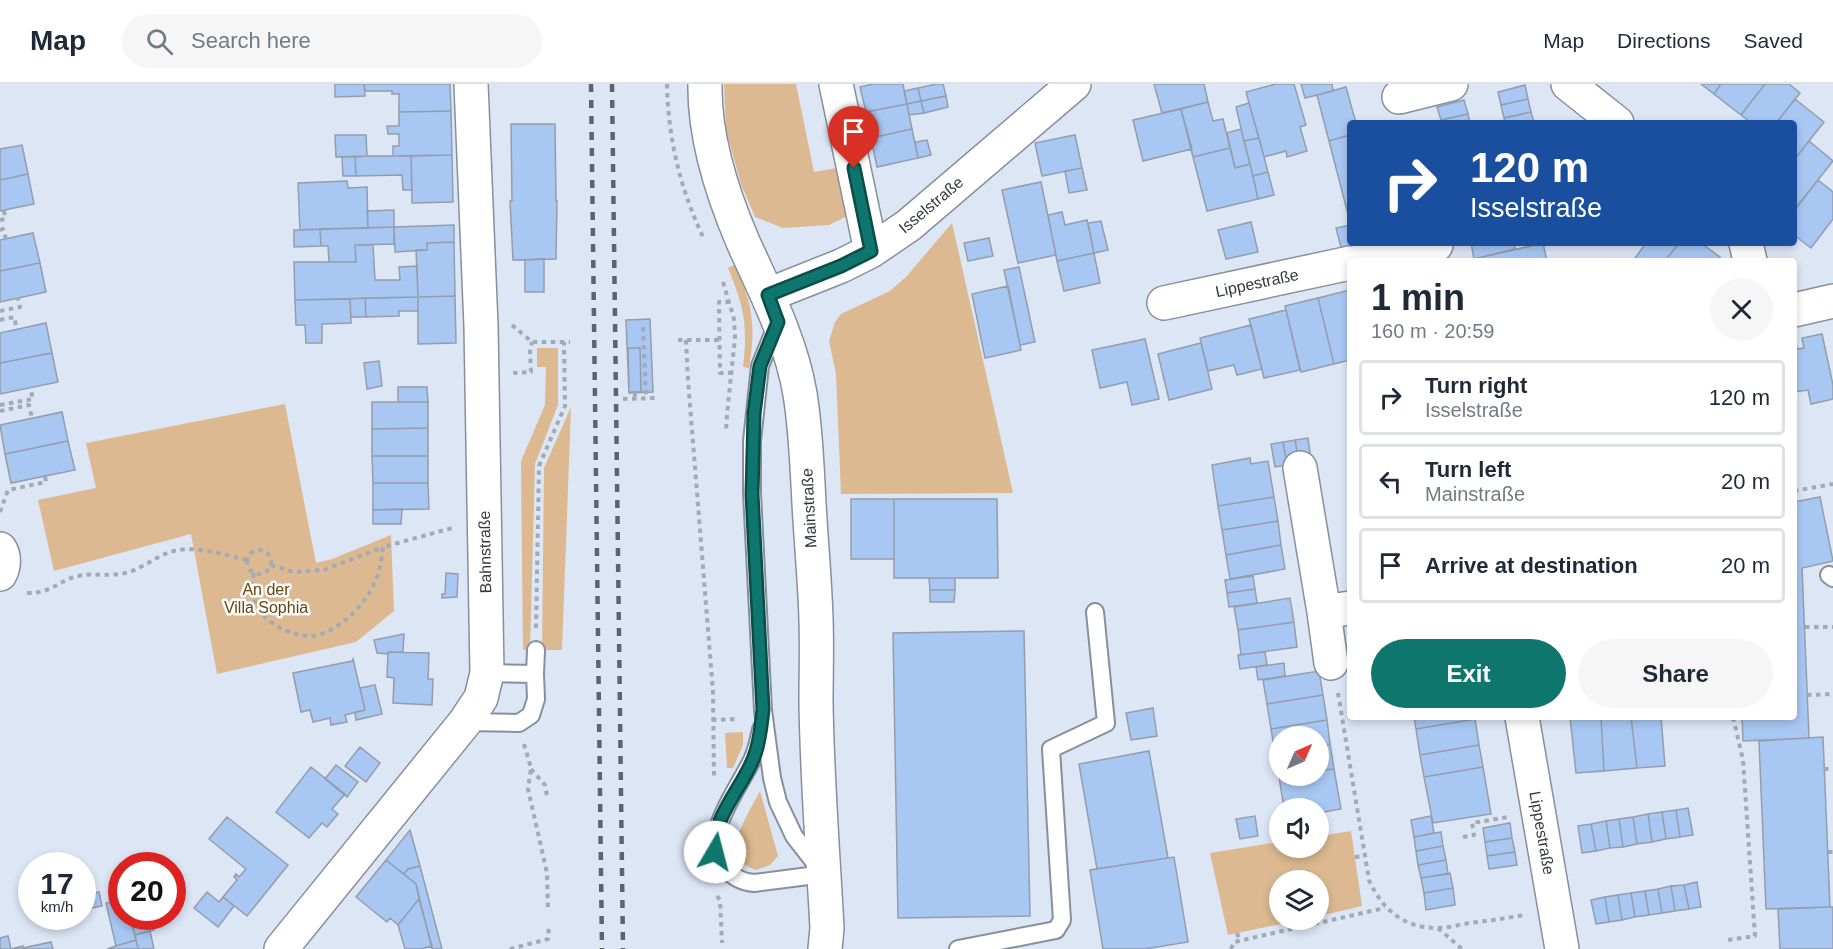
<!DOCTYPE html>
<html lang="en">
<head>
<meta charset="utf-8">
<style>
  body { margin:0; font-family:Helvetica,sans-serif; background:#f6f6f7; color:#1f2937; height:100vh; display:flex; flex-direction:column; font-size:22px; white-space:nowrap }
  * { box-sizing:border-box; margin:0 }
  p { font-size:20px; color:#747a83 }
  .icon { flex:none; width:33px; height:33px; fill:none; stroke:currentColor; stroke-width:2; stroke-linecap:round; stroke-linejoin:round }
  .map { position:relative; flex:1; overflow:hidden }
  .drawer { position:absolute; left:1347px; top:174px; width:450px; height:462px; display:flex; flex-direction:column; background:#fff; border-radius:6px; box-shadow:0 3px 9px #0003 }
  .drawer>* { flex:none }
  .banner { position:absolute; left:1347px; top:36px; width:450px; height:126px; border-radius:6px; box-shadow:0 3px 9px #0003; background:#1a4fa0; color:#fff; overflow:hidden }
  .needle { width:39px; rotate:45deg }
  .tools { position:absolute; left:1269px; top:642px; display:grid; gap:12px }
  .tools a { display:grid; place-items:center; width:60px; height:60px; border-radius:50%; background:#fff; box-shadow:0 3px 9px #0003; font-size:30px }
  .speed { position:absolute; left:18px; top:768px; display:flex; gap:12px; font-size:30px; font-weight:700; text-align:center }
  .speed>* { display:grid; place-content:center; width:78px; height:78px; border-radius:50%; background:#fff; box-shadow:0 3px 9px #0003; line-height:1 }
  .speed small { font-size:15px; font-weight:400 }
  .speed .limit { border:9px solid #d22; background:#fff; color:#111 }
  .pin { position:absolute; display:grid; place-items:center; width:51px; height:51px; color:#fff; margin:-62px -26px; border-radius:50% 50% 50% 0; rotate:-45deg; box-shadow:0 0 6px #0007 }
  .pin .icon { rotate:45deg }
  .me { position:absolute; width:66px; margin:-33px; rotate:8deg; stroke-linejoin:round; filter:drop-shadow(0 0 4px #0008) }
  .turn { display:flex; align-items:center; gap:21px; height:126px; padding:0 24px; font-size:27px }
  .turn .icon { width:78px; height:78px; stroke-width:2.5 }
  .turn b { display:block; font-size:42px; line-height:51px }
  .round { display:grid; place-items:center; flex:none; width:63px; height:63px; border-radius:32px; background:#f6f6f7 }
  .overview { display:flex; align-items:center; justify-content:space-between; height:102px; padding:0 24px }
  h1 { font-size:36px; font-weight:700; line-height:45px }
  .button { display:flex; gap:12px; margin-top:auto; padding:12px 24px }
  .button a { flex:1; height:69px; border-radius:36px; background:#0f766e; color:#fff; font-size:24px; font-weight:700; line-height:69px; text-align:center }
  .button a+a { background:#f6f6f7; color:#1f2937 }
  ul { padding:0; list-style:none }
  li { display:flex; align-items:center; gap:18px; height:75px; margin:0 12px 9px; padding:0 12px; border:3px solid #e0e1e3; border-radius:6px }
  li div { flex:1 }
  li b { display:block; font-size:22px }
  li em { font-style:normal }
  header { display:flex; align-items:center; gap:36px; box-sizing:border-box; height:84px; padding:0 30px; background:#fff; border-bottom:2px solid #e0e1e3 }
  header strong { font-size:28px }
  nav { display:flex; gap:33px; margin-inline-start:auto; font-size:21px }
  .search { width:420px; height:54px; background:#f6f6f7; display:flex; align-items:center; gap:15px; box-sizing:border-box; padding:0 21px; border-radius:33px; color:#747a83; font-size:22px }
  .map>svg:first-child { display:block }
  .green { fill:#dcb990 }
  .building { fill:#a8c7f3; stroke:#939dab; stroke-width:1.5 }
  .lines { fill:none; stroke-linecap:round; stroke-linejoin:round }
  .service-casing { stroke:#86909d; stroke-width:20 }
  .minor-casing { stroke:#86909d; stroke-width:36 }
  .tertiary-casing { stroke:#86909d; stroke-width:36 }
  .path { stroke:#a2aab6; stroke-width:4; stroke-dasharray:4.5 4.5; stroke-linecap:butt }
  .service { stroke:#fff; stroke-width:16 }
  .minor { stroke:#fff; stroke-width:33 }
  .tertiary { stroke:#fff; stroke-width:33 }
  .rail { stroke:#5f646c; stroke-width:4.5; stroke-dasharray:8 8; stroke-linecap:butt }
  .route-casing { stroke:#0a4d48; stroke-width:15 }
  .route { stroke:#0f766e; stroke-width:10 }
  .labels { text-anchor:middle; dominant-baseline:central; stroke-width:5; stroke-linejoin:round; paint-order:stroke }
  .street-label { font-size:16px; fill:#33373c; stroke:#fff }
  .park-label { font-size:16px; fill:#674310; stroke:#fff }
</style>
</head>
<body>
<header>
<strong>Map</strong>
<div class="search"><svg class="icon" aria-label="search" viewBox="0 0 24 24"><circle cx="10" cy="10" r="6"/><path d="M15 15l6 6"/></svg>Search here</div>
<nav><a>Map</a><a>Directions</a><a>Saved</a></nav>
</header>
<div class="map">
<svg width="1833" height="865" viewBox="0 0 1833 865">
  <rect width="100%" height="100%" fill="#dce6f5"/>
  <path class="green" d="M724,0H796L814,88L837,84L847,132L829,141L783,144L755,133L741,100L726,46Z
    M952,139L1013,409L841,410L836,290L829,257L835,238L841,230L890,207L906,193Z
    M735,181C753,221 756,241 749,284L743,283C748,241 744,223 728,184Z
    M537,264H558V321L535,380L530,566H523L521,377L545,321L546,283H537Z
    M285,320L316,479L332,475L391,451L394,527L356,558L217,590L191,450L54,487L38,416L96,404L86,359Z
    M571,323L562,566H542L544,384Z
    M743,648V661L733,684H727L725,649Z
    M760,707L778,772L770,781L756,786C748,783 740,780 737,771C731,755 752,723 760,707Z
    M1351,747L1362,822L1319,832L1318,796H1280V836H1300L1228,851L1210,769L1279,758L1280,764H1318L1319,752Z"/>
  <path class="building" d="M335,0H364L365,12L335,13Z
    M364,0H450L451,27L399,28V10H392V7H365Z
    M873,0H903L907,20L866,28L860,3Z
    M937,0H943L946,12L921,17L918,4Z
    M1154,0H1204L1208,18L1162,29Z
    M1276,0H1294L1306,41L1300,43L1307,67L1287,73L1286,67L1264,73L1246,8Z
    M1301,0H1332L1333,7L1305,14Z
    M1701,0H1721L1714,10Z
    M1721,0H1765L1741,31L1714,10Z
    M1765,0H1789L1800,9L1776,39H1751L1741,31Z
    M1525,1L1528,15L1501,21L1498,8Z
    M1346,3L1356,39H1350V51L1329,57L1317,11Z
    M918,4L921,17L907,20L904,7Z
    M946,12L948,23L924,29L921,17Z
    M1528,15L1531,28L1504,34L1501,21Z
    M1795,15L1824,38L1794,76V39H1776Z
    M1464,16L1468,30L1441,36L1437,23Z
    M921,17L924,29L909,31L907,20Z
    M1208,18L1213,37L1223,35L1230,64L1193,73L1181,25Z
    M1249,19L1259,54L1244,57L1236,23Z
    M907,20L912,45L871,54L866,28Z
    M1181,25L1192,65L1143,77L1133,36Z
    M451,27L452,71L393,72V62H399V50H388L387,42H399V28Z
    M1531,28L1534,39H1505L1504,34Z
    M1468,30L1470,39H1441V36Z
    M511,40H555L556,117H557L556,175L513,176L510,117H512Z
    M912,45L918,74L877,83L871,54Z
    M1241,45L1250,80L1235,84L1227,49Z
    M335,51H366L367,72L336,73Z
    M1075,51L1082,84L1042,92L1035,59Z
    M1350,51V138L1329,57Z
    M1259,54L1268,88L1253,92L1244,57Z
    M927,56L931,71L918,74L915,58Z
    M1809,57L1833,77L1794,126V76Z
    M22,61L28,90L0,96V65Z
    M1230,64L1235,84L1250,80L1258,115L1207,127L1193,73Z
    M452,71L453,118L412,119L411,72Z
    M367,72H411L412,106H403L402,91L356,92L355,73Z
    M342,73H355L356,92H343Z
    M1082,84L1087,106L1069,109L1065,87Z
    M1268,88L1274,111L1258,115L1253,92Z
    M28,90L34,120L0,127V96Z
    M1818,96L1833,108V135L1811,164L1794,151V127Z
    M347,97L348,104L367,103L368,144L300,146L298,99Z
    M1041,98L1056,171L1018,179L1002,106Z
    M394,126V143L368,144L367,127Z
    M1062,128L1065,141L1087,136L1094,169L1057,177L1048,131Z
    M1101,137L1108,166L1094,169L1088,139Z
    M1251,138L1258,168L1226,175L1218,146Z
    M454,141V158L427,159V166L395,168L394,143Z
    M1350,141V159H1371L1343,171L1336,144Z
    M394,143V160L355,161L356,178H329L328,162H321L320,145Z
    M320,145L321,162L294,163V146Z
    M33,149L40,179L0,187V156Z
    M989,154L993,172L968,177L964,159Z
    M454,158L455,212L418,213L416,166H427V159Z
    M1471,159H1514L1515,165L1474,175Z
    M1543,159L1547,177H1475L1474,175Z
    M1646,159H1679L1665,177H1633Z
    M1679,159H1701L1720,173L1717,177H1665Z
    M355,161H373L375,196H400L399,183L417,182L418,213L295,216L294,178H356Z
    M1094,169L1100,199L1064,207L1057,177Z
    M544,175V208H525V176Z
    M40,179L46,208L0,218V187Z
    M1019,183L1035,258L1020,261L1004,186Z
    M1008,202L1021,266L985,274L972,210Z
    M1350,206V276L1334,280L1318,214Z
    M455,212L456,259L418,260V213Z
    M418,213V227H399V232L366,233L365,214Z
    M365,214L366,233H351L350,215Z
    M1318,214L1334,280L1301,288L1285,222Z
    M350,215L351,239L322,240V259H306L305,241H296L295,216Z
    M1286,226L1300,286L1264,294L1249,235Z
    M650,235L653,308L629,309L626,236Z
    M46,239L52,269L0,279V249Z
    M1251,241L1262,285L1237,291L1234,281L1208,287L1200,254Z
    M1794,249L1797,265L1804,264L1802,254L1822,250L1833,301V315L1811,320L1808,306L1794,308Z
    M1145,255L1159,315L1132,321L1127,298L1100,304L1092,266Z
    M1201,259L1212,305L1169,316L1158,270Z
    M628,264H640L641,308H629Z
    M52,269L58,298L0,310V279Z
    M379,277L382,302L367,305L364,279Z
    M398,303H427L428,318H398Z
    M372,318H428V344L372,345Z
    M62,328L68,357L5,370L0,341Z
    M428,344V372H372V345Z
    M1308,354L1311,376L1299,379L1295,356Z
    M1295,356L1299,379L1287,381L1283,358Z
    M68,357L75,386L11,399L5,370Z
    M1283,358L1287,381L1275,383L1271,360Z
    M372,372H428V399H373Z
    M1250,374L1251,380L1268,377L1274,413L1218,422L1212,381Z
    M373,399H428L429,425L373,426Z
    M1274,413L1278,437L1222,446L1218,422Z
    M1820,413L1833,477L1802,484L1809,654L1743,657L1742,633H1794V418Z
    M851,415H894V475H851Z
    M894,415H997L998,494H894Z
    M402,425L401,440H373V426Z
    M1278,437L1281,461L1226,471L1222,446Z
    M1281,461L1285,485L1230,495L1226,471Z
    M446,489L458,490L457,513L442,514V510H445Z
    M1253,492L1255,505L1227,509L1225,496Z
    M929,494H955V506H930Z
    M1255,505L1257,519L1229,523L1227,509Z
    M930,506H955L954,518H930Z
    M1290,514L1294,538L1238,546L1234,523Z
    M1294,538L1297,563L1241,571L1238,546Z
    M1024,547L1030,832L898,834L893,549Z
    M404,550L403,568H388V570L377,569L374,556Z
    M388,568L429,569L428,595H433L432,621L393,619L394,594L387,593Z
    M1265,568L1267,581L1240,585L1238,571Z
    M353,575L365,626L345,631L347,638L331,641L330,634L313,638L310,626L301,628L293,589L352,577Z
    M1284,579L1285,592L1258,596L1256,583Z
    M1319,587L1323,611L1267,620L1263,596Z
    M375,601L382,630L356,636L355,628L365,626L360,604Z
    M1323,611L1327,636L1271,645L1267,620Z
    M1153,624L1157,652L1131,656L1126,629Z
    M1414,633H1474L1475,635L1416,645Z
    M1570,633H1601L1604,687L1576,689Z
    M1601,633H1631L1637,684L1604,687Z
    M1631,633H1661L1665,682L1637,684Z
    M1475,635L1479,661L1420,671L1416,645Z
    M1327,636L1330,660L1318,662V652H1280V668L1275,669L1271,645Z
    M1823,653L1830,823L1766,825L1759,657Z
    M1330,660L1334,685L1318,687V662Z
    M1479,661L1483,683L1424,693L1420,671Z
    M360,663L380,679L366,698L345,682Z
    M1149,667L1168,774L1097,785L1079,680Z
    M336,681L358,698L347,713L325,695Z
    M311,683L345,710L332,725L338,730L327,743L322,739L309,754L276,728Z
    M1483,683L1491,730L1433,739L1424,693Z
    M1334,685L1341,725L1318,729V724H1284L1279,693L1318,692V687Z
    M1688,724L1693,751L1680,753L1676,726Z
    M1676,726L1680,753L1666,755L1662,728Z
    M1662,728L1666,755L1652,758L1648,730Z
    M1648,730L1652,758L1637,760L1633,733Z
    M1255,732L1258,752L1240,755L1236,735Z
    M1431,732L1434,749L1414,753L1411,736Z
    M227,733L288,781L247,832L223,813L237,796L234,793L236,790L239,793L246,785L209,755Z
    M1633,733L1637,760L1623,763L1619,735Z
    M1619,735L1623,763L1610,764L1606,737Z
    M1606,737L1610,764L1596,767L1591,740Z
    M1510,739L1512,754L1485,758L1483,744Z
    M1591,740L1596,767L1582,769L1578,742Z
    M410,746L420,782L408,785L404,790L386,776Z
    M1441,748L1443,762L1416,767L1414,753Z
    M1512,754L1515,768L1487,772L1485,758Z
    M1443,762L1446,776L1418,781L1416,767Z
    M1515,768L1517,781L1489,785L1487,772Z
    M1174,773L1188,858L1145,865H1103L1090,786Z
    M386,776L416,800L419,815L398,841L390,834L387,838L356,813Z
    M1446,776L1448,790L1421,794L1418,781Z
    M420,782L442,865H432L416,800L404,790L408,785Z
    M82,784H85L90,810L82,812Z
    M1450,789L1453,804L1424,809L1421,794Z
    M1697,798L1701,823L1689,825L1684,801Z
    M1684,801L1689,825L1675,827L1671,802Z
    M1671,802L1675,827L1662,829L1658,805Z
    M1453,804L1455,821L1426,826L1424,809Z
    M1658,805L1662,829L1649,831L1645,807Z
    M1645,807L1649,831L1635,833L1631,809Z
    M99,808L102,822L82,826V812Z
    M207,808L219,818L223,813L234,822L218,843L194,824Z
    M1631,809L1635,833L1622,836L1618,811Z
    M1618,811L1622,836L1609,838L1605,813Z
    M1605,813L1609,838L1596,840L1591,816Z
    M419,815L432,862L421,865H405L398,841Z
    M122,816V832H130L136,856L116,862L106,819Z
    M1830,823H1833V865H1780L1778,825Z
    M139,832H151L154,846L135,851L131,834Z
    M150,847L154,865H138L135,851Z
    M8,852L11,865H0V854Z
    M136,856L138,865H107L116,862Z
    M51,858L53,865H11L23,862V864Z"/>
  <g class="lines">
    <defs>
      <path id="service" d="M777,240L760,282L752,357V409L763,626L772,694L778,718L794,752L819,784
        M1829,491L1833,494
        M535,590L536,566
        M465,638L519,639L531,631L536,615L535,590L487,589
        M761,645C759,655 757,666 752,676C738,706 697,755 726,785C734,794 742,798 754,799L824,790
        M958,865L1056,846L1062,836L1051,665L1106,639L1095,528"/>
      <path id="minor" d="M836,0L871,167
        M1568,0L1617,39
        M1399,13L1451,0
        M1746,159L1750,177
        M1360,177L1436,161
        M768,211L841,182L871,167L909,141L1074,0
        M1164,219L1350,179
        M1794,226L1833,217
        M1300,384L1324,528L1350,524
        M0,465C5,472 4,483 0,490
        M1324,528L1331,579
        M1522,633L1562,865
        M281,865L465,638L481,614L487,589L481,242L471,0"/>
      <path id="tertiary" d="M705,0C704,53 722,109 743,158C765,207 791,256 800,310C806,346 807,383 809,419C811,458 815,497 816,536C817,563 816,591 816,618C817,694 823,769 827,844L825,865"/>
    </defs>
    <use href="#service" class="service-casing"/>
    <use href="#minor" class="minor-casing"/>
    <use href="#tertiary" class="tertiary-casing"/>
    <path class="path" d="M667,0C668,54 680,104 703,153
      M0,136L5,135L4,126
      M0,146L3,145L6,155
      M723,198L734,235L735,254L727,330L726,347
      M730,218H719V225L720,289H731
      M0,227L20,223L18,214
      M0,236L14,233L17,245
      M512,241L532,258H570
      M643,243L646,314
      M678,256H719
      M686,256L688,296L713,608L714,694
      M515,287V289L531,288L530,267L532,258
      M635,308V314
      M623,315L657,314
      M0,321L33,315L30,303
      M0,327L29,321L32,334
      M1794,407L1833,400
      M0,428L8,406L46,398L45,392
      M247 478a12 12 0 1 1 24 0a12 12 0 1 1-24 0Z
      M271,481L294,488L324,486L383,463
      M254,489C247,516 262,537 287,547C296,550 304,553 314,552C341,547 370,516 378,490C381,481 382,471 383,463L452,444
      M27,509C51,510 59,496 78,492C92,489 106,492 120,490C138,488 153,474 170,468C194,460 223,471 247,476
      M1805,543H1833
      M536,544L539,382L565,322L564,258
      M1338,609L1369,796C1382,825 1403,844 1437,844C1448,844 1459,841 1469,839C1488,837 1506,834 1525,831
      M1807,611L1833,610
      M712,636L739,635
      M524,660L531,684L528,705L547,789L548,827
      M531,685L545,701L547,712
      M1824,685H1833
      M1463,753L1474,751L1472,739L1508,733
      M1828,768H1833
      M1355,773L1364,772
      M717,812L720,816L722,859
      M1438,844L1462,865
      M1237,849L1240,857
      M1728,856L1755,852L1743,676L1733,633
      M510,865L548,855L549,841
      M1231,865L1234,858L1385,824"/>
    <use href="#service" class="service"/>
    <use href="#minor" class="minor"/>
    <use href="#tertiary" class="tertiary"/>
    <path class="rail" d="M591,0L602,865
      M612,0L623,865"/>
  </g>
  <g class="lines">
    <defs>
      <path id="route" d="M715,768C712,732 742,705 754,673C760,658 761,641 763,626L752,410L754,330L760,282L778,238L768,211L841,182L871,167L854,84"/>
    </defs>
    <use href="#route" class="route-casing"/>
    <use href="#route" class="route"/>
  </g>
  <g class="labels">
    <g class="street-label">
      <text transform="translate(931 121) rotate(-40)">Isselstraße</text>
      <text transform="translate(1257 199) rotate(-12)">Lippestraße</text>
      <text transform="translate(809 424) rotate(-93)">Mainstraße</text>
      <text transform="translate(485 468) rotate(-91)">Bahnstraße</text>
      <text transform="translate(1542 749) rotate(80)">Lippestraße</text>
    </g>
    <g class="park-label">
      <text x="266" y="505">An der<tspan x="266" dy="18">Villa Sophia</tspan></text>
    </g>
  </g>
</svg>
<div class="tools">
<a><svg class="needle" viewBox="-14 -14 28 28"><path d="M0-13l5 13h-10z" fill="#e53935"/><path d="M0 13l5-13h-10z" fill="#747a83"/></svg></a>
<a><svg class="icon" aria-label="sound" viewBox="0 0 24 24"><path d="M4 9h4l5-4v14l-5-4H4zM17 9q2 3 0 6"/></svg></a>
<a><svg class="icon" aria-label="layers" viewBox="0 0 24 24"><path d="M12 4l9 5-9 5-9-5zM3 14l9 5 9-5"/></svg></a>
</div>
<div class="speed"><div>17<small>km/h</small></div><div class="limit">20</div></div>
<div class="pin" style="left:854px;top:84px;background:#d93025"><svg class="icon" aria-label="arrive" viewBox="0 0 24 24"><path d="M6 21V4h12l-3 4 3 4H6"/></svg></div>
<svg class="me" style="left:715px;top:768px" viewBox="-20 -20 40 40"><circle r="19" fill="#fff"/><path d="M0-13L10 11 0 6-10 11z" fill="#0f766e"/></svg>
<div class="banner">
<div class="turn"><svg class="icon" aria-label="right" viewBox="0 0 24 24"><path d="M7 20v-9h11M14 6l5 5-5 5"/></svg><div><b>120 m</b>Isselstraße</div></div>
</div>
<section class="drawer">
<div class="overview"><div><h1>1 min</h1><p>160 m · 20:59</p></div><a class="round"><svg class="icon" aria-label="close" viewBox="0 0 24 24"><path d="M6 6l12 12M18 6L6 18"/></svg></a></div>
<ul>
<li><svg class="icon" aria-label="right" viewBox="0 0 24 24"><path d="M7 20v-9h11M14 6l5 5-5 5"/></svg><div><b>Turn right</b><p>Isselstraße</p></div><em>120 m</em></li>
<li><svg class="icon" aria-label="left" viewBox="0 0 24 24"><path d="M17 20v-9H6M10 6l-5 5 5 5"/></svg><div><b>Turn left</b><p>Mainstraße</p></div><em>20 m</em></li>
<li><svg class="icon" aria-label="arrive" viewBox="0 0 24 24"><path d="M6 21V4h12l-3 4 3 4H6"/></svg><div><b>Arrive at destination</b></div><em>20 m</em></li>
</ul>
<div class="button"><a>Exit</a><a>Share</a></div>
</section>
</div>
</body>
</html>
